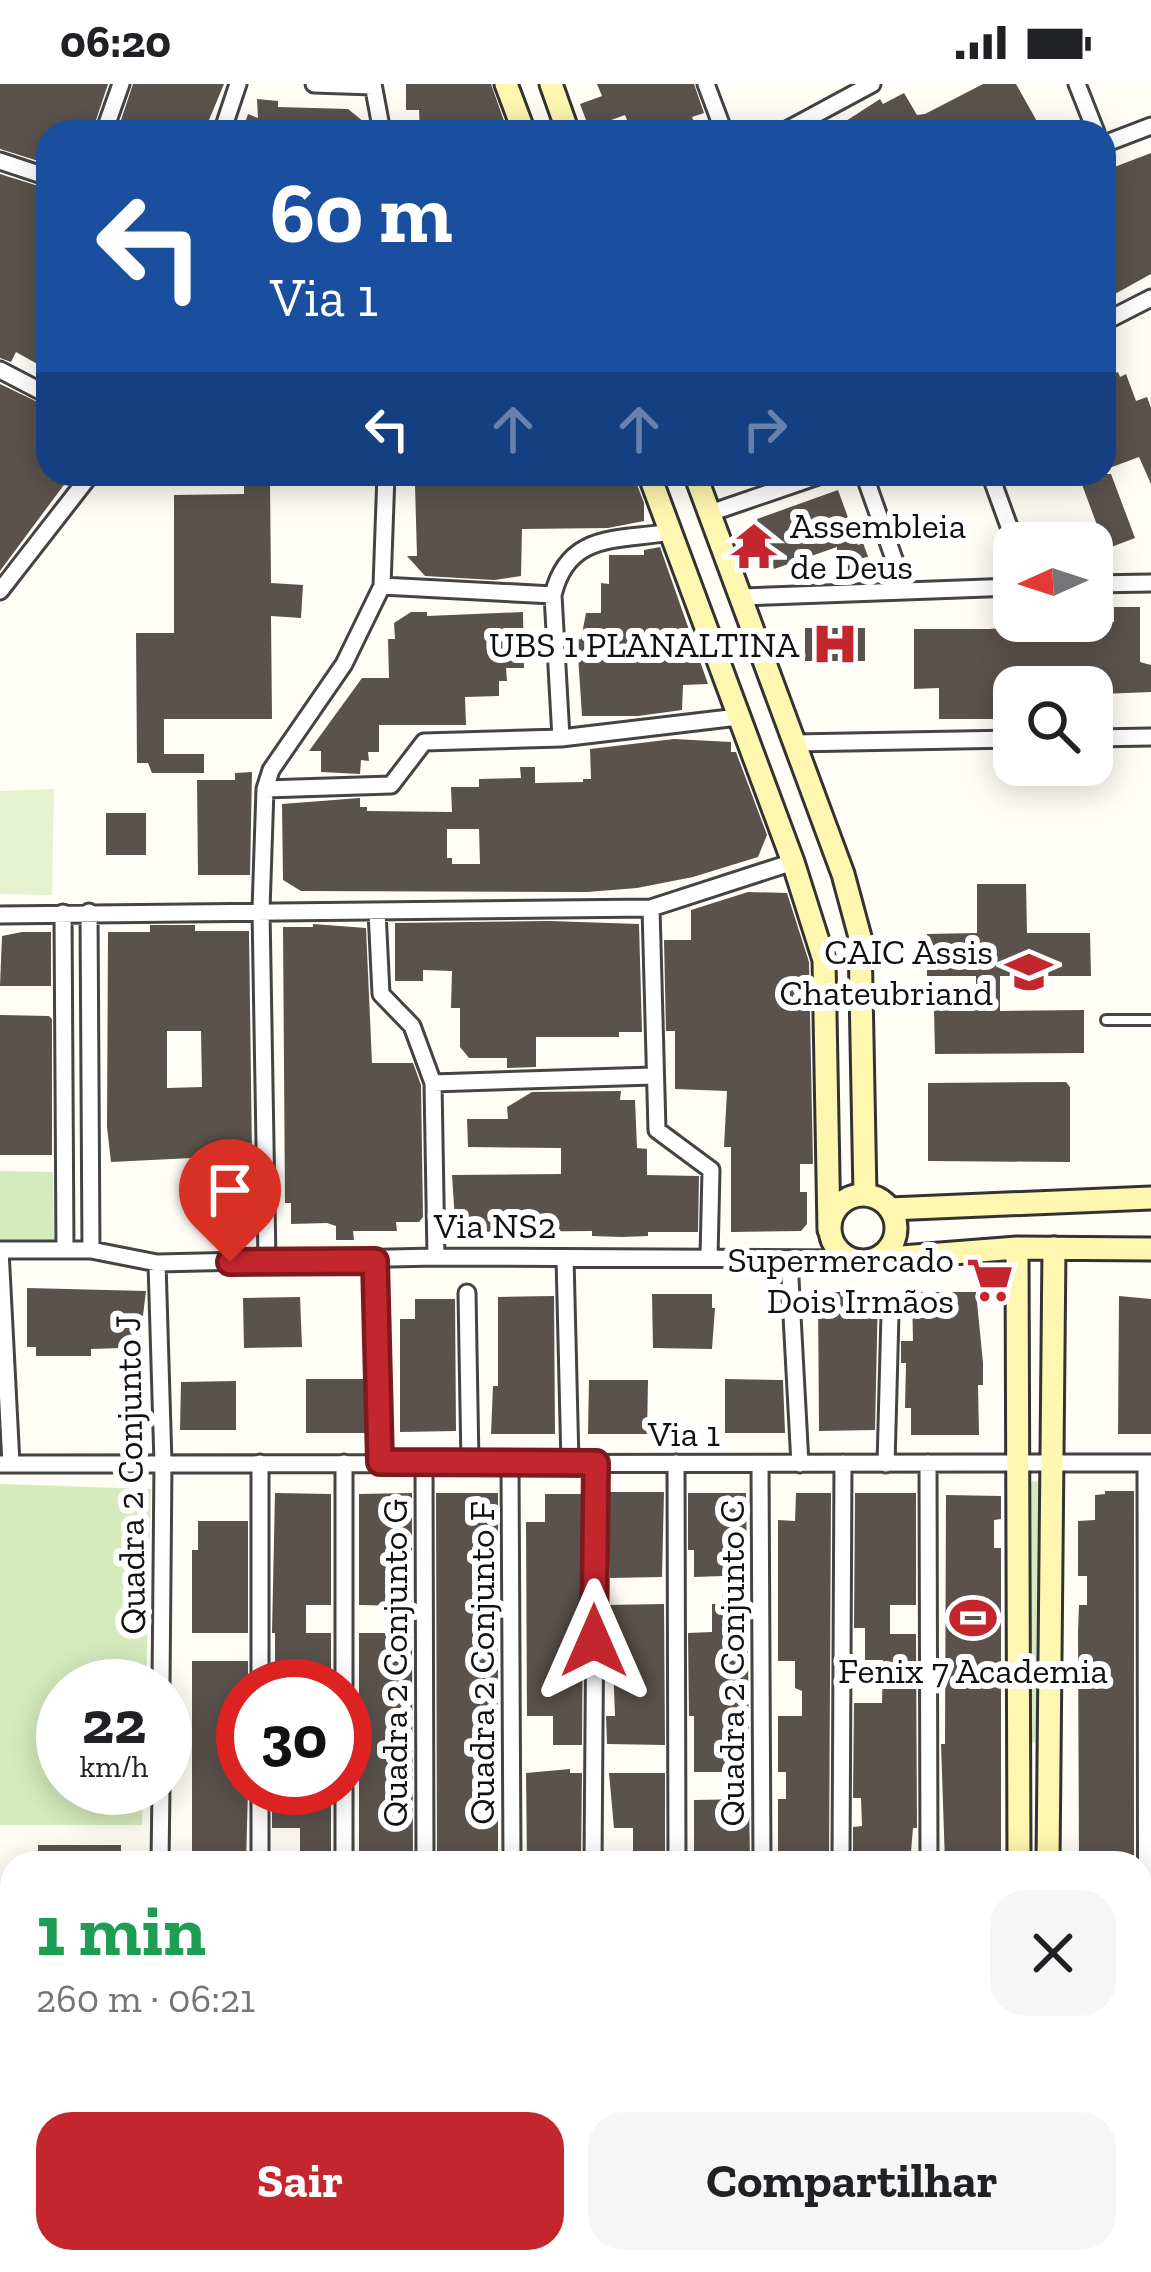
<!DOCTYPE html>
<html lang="pt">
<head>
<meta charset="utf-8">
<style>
  body { margin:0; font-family:"Zilla Slab",serif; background:#f6f6f6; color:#202124; height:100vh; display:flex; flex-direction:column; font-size:45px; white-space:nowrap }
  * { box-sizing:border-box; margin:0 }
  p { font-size:39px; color:#757577 }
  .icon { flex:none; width:66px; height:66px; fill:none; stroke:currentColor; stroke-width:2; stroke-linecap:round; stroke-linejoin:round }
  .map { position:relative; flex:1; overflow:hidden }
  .sheet { position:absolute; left:0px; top:1767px; width:1152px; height:423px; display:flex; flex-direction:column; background:#fff; border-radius:36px 36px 0 0; box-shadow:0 6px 30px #0003 }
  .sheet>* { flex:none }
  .guide { position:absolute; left:36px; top:36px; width:1080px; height:366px; border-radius:36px; box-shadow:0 6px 30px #0003; background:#1a4fa0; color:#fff; overflow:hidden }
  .needle { width:78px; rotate:267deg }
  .tools { position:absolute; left:993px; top:438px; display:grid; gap:24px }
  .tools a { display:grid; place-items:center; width:120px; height:120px; border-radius:24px; background:#fff; box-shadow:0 6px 30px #0003; font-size:60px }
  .speed { position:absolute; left:36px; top:1575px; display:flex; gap:24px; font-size:60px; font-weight:700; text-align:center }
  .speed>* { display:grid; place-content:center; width:156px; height:156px; border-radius:50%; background:#fff; box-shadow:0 6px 30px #0003; line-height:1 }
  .speed small { font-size:30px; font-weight:400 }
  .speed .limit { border:18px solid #d22; background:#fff; color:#111 }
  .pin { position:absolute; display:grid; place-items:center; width:102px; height:102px; color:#fff; margin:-123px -51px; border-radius:50% 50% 50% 0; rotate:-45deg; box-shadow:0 0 12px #0007 }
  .pin .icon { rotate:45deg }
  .me { position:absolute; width:132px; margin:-66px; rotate:0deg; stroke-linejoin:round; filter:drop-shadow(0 0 9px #0008) }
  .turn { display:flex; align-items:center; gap:42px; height:252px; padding:0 36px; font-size:54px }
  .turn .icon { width:156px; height:156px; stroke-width:2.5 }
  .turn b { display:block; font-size:84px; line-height:102px }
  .lanes { display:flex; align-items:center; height:114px; padding:0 36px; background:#0003; justify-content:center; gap:60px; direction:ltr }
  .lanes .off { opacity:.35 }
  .round { display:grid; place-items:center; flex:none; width:126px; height:126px; border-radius:36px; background:#f6f6f6 }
  .headline { display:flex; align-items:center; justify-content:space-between; height:204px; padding:0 36px }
  h1 { font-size:72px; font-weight:800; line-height:90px; color:#1e9e55 }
  .primary-button { display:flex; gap:24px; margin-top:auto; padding:24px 36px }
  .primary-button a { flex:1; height:138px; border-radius:36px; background:#c4262e; color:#fff; font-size:48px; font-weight:800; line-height:138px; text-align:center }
  .primary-button a+a { background:#f6f6f6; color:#202124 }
  .status { display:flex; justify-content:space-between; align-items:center; height:84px; padding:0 60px; background:#fff; direction:ltr }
  .status svg { height:33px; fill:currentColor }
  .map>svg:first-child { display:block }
  .green { fill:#d5ebbd }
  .pitch { fill:#e6f2cf }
  .building { fill:#5a524d; fill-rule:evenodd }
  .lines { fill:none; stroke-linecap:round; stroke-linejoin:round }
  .lane-casing { stroke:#444; stroke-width:14 }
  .street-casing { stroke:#444; stroke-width:21 }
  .secondary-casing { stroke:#333; stroke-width:27 }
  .lane { stroke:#fff; stroke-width:8 }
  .street { stroke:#fff; stroke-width:15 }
  .secondary { stroke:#fff6b0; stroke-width:21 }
  .route-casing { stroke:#7f191e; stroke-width:30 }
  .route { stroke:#c4262e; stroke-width:21 }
  .labels { text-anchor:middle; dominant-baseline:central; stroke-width:12; stroke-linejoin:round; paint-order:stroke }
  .poi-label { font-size:36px; fill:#111; stroke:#fff; text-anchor:end }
  .street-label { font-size:36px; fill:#111; stroke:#fff }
</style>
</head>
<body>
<div class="status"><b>06:20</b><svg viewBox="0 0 49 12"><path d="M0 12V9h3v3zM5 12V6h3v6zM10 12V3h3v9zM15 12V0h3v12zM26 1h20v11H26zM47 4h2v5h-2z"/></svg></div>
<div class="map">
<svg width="1151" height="2188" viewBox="0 0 1151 2188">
  <rect width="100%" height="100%" fill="#fffdf5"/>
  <path class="green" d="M0,1087L53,1088L54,1156L0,1157Z
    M1039,1397L1041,1658L1026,1659L1027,1398Z
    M0,1400L151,1405L146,1602H63V1704H143L142,1741H0Z"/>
  <path class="pitch" d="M54,705L52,811L0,810V707Z"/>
  <path class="building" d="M0,0H108L92,48H48V80L0,65Z
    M133,0H224L204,48H126L118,45Z
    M406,0H491L508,48H420L419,26H406Z
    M597,0H694L704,29L692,33L698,48H632L625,31L589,44L580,20L602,12Z
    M983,0H1016L1043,48H829L880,15L883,20L904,9L917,31L925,30Z
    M257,15L278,17V23L348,25L369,42L370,48H242L248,30L258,34Z
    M1151,69V190L1104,216V87Z
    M0,90L48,105V286L16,268L11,278L0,274Z
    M1118,288L1120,293L1126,290L1136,317L1147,313L1151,324V400L1139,373L1104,386V293Z
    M0,300L48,323V390H72L0,487Z
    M423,390H595V398H636L644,419V437L608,444L522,445L521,492L494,496L425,492L407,472H417L415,401Z
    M1078,390H1111L1135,454L1106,465Z
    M270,399L271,499L303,501L301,534L271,532L272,635H164V670H204V689H152L148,679H137L136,549H174V411L244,410V402Z
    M838,406L858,461L863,459L872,483L859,488H838L837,463L774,485L757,435Z
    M660,463L708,600L683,601L682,626L638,632H582L577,556L581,555L586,529H601V499L609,500V471H644V466Z
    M1114,523H1140V578L1151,581V608L1101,610L1092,609V603H1014V635H939V604L914,605V545H989L1002,544V537H1032L1036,547L1074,546V538H1114Z
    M411,528H427V532L523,528L524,584H506L507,597H499V612L465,613L466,641H379V668H368L369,677L361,676L360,690L321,688V667H309L362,594H389L388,555H395L394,539Z
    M805,544H865V577H805Z
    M674,655L731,658V668H736L767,751L758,773L693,793L637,804L587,808L301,807L283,796L282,720L360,714V723H367V727L452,728L451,703H479V695L521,694L520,683H535V699L583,698V695H591L590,665ZM447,745H479L480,780H452V774H447Z
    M252,688L250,791H198L197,696H235V689Z
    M106,729H146V771H106Z
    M977,800H1026L1027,849H1090L1091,892H1000V927L1084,926V969L935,970L934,926H976V892H927V850L977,849Z
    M748,808L787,809L809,878L813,1080H800V1108H807V1140L801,1147L731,1148V1063H724L727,1007L675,1005V947H666L664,856H691V826Z
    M549,837L639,840L642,948H619V953H536V983L507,984V974H469L460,963V924H451L452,887L423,886V897H395V839Z
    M313,840L366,844L372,979H413L421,1001L423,1133L419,1138H396L397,1147H353L354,1156H336V1142L327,1139L291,1140V1119H285L283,843H313Z
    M150,841H195V847H249L252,1071L111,1078L107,1043L108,848H150ZM167,947H201L202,1003L167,1004Z
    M22,848H51V902H0L2,852Z
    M0,931L49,932L52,935V1071H0Z
    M1066,998L1070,1003V1078L928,1077V999Z
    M621,1007L620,1016H635L637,1064L647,1065V1091L699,1092L698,1148H648V1152L622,1153L592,1152V1147L466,1148L455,1137L452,1091L561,1090V1064L468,1063L467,1035H508L507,1023L532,1008Z
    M27,1204L146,1207L138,1272H122V1264L91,1265V1272H36V1263H27Z
    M818,1208H878L875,1346L819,1347Z
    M912,1208H976L983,1279V1301H978L979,1351H911V1324H905L906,1279H901V1257H913Z
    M652,1210H712V1224H715L712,1265L653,1264Z
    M554,1212L555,1350H491L493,1302H498V1213Z
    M1119,1212L1151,1215V1350H1118Z
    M300,1213L302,1263L244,1264L243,1214Z
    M415,1215H455L456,1347L400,1348V1235H415Z
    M306,1295H365L366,1349H306Z
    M725,1295L783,1296L785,1349H725Z
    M589,1296H648L647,1350H588Z
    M236,1297V1346H180L181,1298Z
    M1105,1407H1134V1771H1127V1779H1079L1078,1548L1079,1521H1087V1492H1078V1437L1095,1436V1411L1105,1410Z
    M608,1408H664L662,1493L610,1494Z
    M275,1409L331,1410V1521H306V1549H331V1602H280V1577H275V1549H272Z
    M412,1409V1522L359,1521V1410Z
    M436,1409H498V1466H472V1497H480L483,1508H498V1661L481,1660V1689L498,1688V1779H437Z
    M688,1409H746L749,1660H737V1688H694V1632H689L688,1549L712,1548V1520H722L723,1492L694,1493V1466H688Z
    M796,1409H831L829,1779H778V1715H786V1688H778V1632H802V1607L795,1604V1577H778V1436L795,1437Z
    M855,1409H916V1521H890V1550H916L917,1744H913L910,1779H853V1743L862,1742L861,1714H853L854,1619H882L883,1576H865V1544H854Z
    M545,1410H584L582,1661H553V1632H527L526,1438H545Z
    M946,1411L1001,1412V1435L994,1436V1464H1001V1779H945L941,1660H945Z
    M198,1437H248V1549H192V1466H198Z
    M664,1520L665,1661L607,1660L606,1632H615L613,1578H607V1521Z
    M359,1549H412L413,1779H359Z
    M192,1577H248V1602H243V1704H248L246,1779H222V1772H192Z
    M570,1685V1689H582L581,1779H527L526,1689Z
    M609,1689H665V1772H633V1744H614Z
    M272,1704H327V1716H331V1779H300V1744H272Z
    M749,1715L750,1779H694V1716Z
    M38,1761H121V1779H38Z"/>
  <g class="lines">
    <defs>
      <path id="lane" d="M1106,936H1151"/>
      <path id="street" d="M314,0L373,2
        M373,0L382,48
        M706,0L724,48
        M1077,0L1096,48
        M104,48L121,0
        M222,48L238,0
        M783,48L872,0
        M1104,60L1151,42
        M0,77L48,93
        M1104,238L1151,214
        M0,286L48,311
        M864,390L905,506
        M990,390L1015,459
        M710,429L824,390
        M1092,500L1151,499
        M382,502L553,511C568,448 617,457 671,448
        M0,507L91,390
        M553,511L561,654
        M742,513L1014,503
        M1092,654L1151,653
        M794,659L1014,655
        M265,705L391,701L424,658L561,654L738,633
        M651,824L657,1046L711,1086L709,1173
        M377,827L381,910L412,942L433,999L436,1173
        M89,828L91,1166
        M63,829L65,1166
        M0,831L651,824L793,778
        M433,999L653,992
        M0,1166H91L157,1179L436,1173L849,1175
        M0,1166L11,1380
        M565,1174L570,1379
        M789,1176L800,1380
        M267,1177L261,826L265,705L271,686L344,580L382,502L386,390
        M375,1177L379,1379
        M157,1179L163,1379L161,1602
        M467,1209L470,1379
        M424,1378L425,1779
        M510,1379L512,1779
        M676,1379L677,1779
        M928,1379L929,1779
        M1146,1379L1147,2188
        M0,1380L1151,1379
        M760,1380L762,1779
        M886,1380L890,1230
        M260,1602V1379
        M344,1602V1379
        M160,1779L161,1704
        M260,1779V1704
        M344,1779V1704
        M593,1779L596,1379
        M841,1779L843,1379
        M0,1998H12
        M160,2178L161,2188
        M260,2178V2188
        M427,2178V2188
        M514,2178V2188
        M592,2178V2188
        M763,2178V2188
        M841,2178V2188
        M343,2188V2178
        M677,2188V2178
        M930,2188V2178"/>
      <path id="secondary" d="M506,0L524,48
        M551,0L568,48
        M649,390L793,778L824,876L829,1146
        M695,390L843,790L860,853L865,1111
        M830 1144a33 33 0 1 1 66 0a33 33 0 1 1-66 0Z
        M890,1125L1151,1114
        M1017,1164L1019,1779
        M876,1175L1017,1164L1151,1165
        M1048,1779L1054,1164
        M1018,2178V2188
        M1049,2178V2188"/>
    </defs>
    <use href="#lane" class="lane-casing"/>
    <use href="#street" class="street-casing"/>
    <use href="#secondary" class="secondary-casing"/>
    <use href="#lane" class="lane"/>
    <use href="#street" class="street"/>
    <use href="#secondary" class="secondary"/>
  </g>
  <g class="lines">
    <defs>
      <path id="route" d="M230,1178L375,1177L380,1378L596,1379L594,1557"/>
    </defs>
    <use href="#route" class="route-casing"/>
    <use href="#route" class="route"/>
  </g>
  <defs>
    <symbol id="temple-bare" viewBox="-9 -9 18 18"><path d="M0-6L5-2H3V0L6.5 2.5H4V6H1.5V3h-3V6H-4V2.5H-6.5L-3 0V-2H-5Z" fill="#c4262e" stroke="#fff" stroke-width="2.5" paint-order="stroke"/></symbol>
    <symbol id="hospital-bare" viewBox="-9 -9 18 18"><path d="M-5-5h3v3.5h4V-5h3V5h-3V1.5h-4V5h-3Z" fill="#c4262e" stroke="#fff" stroke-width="2.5" paint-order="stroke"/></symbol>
    <symbol id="school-bare" viewBox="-9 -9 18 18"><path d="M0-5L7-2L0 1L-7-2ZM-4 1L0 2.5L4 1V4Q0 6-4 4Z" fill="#c4262e" stroke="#fff" stroke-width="2.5" paint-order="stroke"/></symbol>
    <symbol id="supermarket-bare" viewBox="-9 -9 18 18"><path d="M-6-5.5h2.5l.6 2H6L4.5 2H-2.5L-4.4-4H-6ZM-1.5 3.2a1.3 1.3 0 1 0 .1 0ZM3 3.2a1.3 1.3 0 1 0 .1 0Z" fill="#c4262e" stroke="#fff" stroke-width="2.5" paint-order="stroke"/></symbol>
    <symbol id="stadium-bare" viewBox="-9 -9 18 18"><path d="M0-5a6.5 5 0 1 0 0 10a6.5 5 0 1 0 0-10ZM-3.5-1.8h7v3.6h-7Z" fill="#c4262e" stroke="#fff" stroke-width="2.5" paint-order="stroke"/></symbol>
  </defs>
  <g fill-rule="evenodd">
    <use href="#temple-bare" x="721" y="429" width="66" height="66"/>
    <use href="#hospital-bare" x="802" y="527" width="66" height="66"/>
    <use href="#school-bare" x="996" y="855" width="66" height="66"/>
    <use href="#supermarket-bare" x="957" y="1163" width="66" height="66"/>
    <use href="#stadium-bare" x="940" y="1501" width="66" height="66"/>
  </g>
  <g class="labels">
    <g class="poi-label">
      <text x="790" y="441" text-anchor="start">Assembleia<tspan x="790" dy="41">de Deus</tspan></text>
      <text x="799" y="560">UBS 1 PLANALTINA</text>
      <text x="993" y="867">CAIC Assis<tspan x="993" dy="41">Chateubriand</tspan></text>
      <text x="954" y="1175">Supermercado<tspan x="954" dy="41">Dois Irmãos</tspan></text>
      <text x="973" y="1586" text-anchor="middle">Fenix 7 Academia</text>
    </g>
    <g class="street-label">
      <text x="495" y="1141">Via NS2</text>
      <text x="684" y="1349">Via 1</text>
      <text transform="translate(130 1391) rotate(-91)">Quadra 2 Conjunto J</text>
      <text transform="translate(394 1579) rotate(-90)">Quadra 2 Conjunto G</text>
      <text transform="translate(481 1579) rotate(-90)">Quadra 2 Conjunto F</text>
      <text transform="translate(731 1579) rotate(-90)">Quadra 2 Conjunto C</text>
    </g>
  </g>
</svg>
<div class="tools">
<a><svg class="needle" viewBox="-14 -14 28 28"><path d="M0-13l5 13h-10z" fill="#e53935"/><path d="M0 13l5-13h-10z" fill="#757577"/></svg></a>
<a><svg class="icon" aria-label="search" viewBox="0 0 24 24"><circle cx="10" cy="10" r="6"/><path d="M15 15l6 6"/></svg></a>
</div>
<div class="speed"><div>22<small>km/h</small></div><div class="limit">30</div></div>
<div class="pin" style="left:230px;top:1178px;background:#d93025"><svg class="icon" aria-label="arrive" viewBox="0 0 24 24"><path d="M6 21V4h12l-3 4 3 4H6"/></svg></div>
<svg class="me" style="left:594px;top:1557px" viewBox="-20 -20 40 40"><path d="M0-17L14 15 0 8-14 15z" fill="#c4262e" stroke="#fff" stroke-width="4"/></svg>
<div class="guide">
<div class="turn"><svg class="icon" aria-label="left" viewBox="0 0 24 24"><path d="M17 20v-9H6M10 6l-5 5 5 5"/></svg><div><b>60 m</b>Via 1</div></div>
<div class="lanes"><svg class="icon" aria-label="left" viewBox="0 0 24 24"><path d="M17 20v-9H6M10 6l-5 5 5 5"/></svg><svg class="icon off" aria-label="ahead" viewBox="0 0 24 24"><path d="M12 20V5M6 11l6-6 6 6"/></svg><svg class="icon off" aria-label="ahead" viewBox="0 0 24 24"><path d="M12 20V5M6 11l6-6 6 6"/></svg><svg class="icon off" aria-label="right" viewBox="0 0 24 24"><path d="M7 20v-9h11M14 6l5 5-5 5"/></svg></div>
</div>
<section class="sheet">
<div class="headline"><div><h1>1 min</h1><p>260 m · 06:21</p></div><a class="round"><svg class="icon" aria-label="close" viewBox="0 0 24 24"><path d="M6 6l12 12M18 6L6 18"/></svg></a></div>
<div class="primary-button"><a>Sair</a><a>Compartilhar</a></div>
</section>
</div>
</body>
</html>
